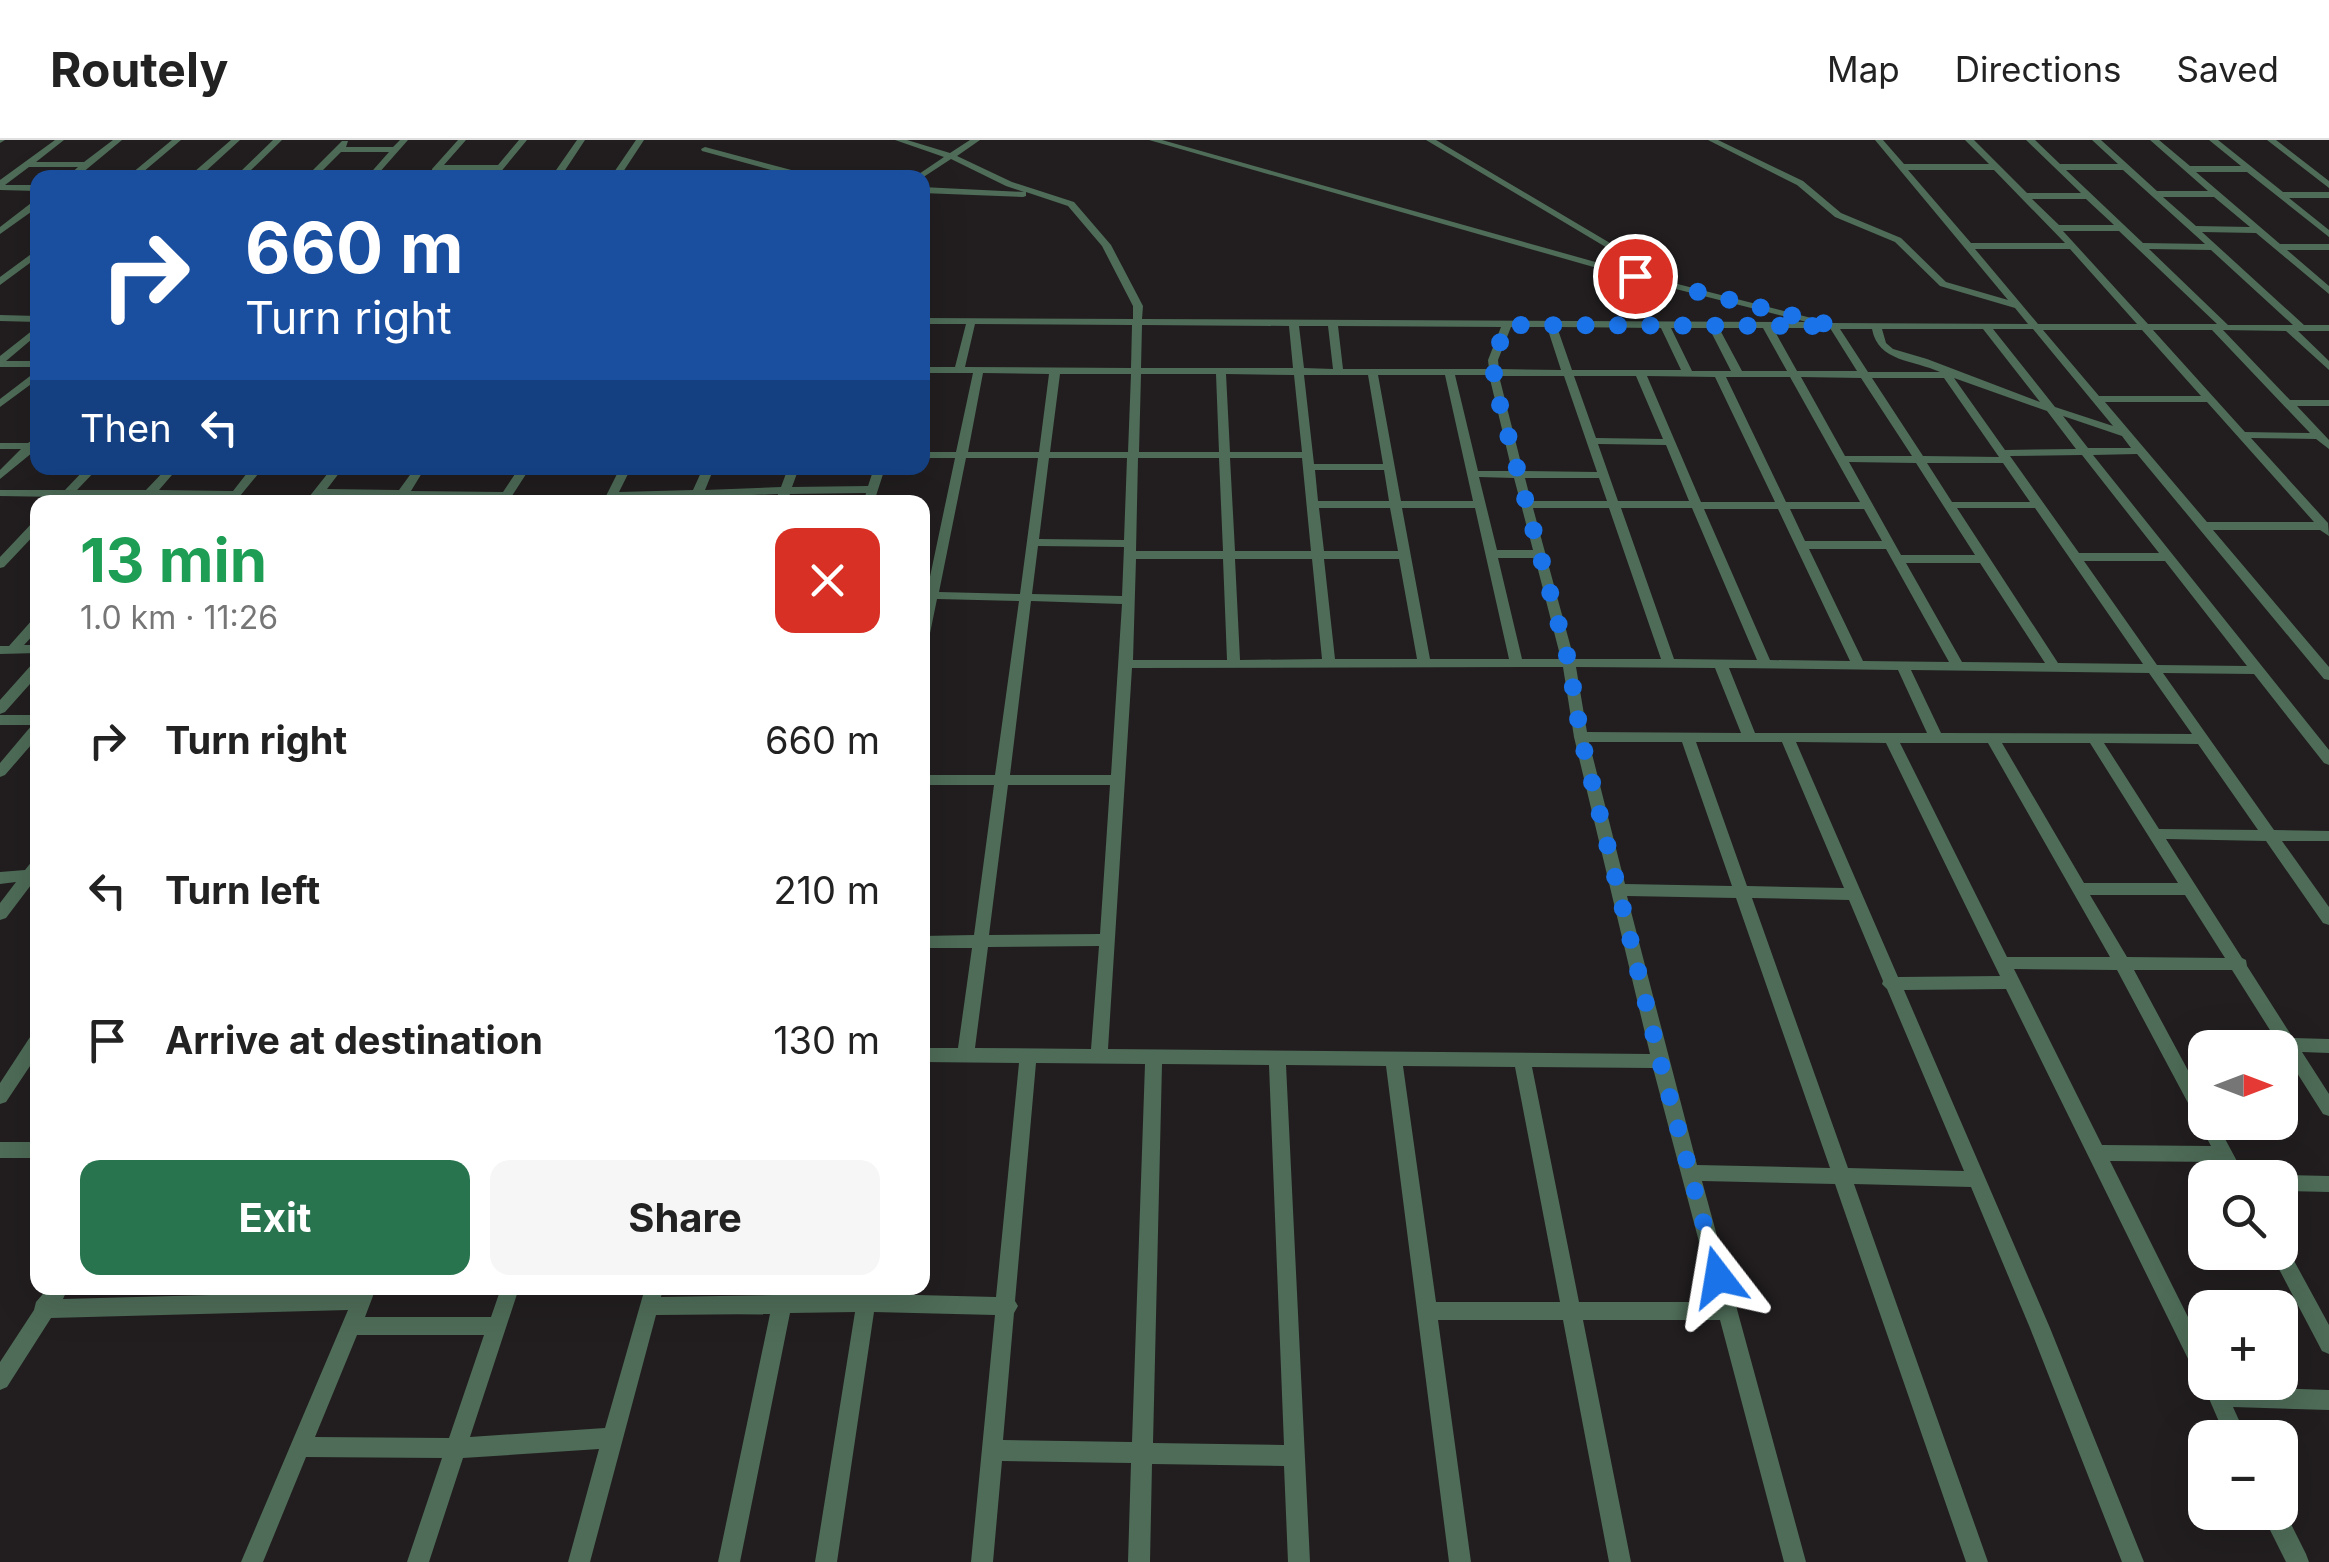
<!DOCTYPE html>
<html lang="en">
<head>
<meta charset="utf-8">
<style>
  body { margin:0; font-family:Inter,sans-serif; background:#f6f6f6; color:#222; height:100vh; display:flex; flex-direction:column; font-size:38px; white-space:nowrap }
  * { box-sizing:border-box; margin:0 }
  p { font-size:32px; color:#767676 }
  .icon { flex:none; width:55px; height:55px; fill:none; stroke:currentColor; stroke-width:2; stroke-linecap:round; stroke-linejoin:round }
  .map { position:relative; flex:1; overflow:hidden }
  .sheet { position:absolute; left:30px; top:355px; width:900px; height:800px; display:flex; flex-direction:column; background:#fff; border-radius:20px; box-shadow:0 10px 40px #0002 }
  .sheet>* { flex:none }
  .guide { position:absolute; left:30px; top:30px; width:900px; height:305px; border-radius:20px; box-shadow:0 10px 40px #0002; background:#1a4fa0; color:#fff; overflow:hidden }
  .needle { width:65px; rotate:90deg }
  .tools { position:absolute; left:2188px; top:890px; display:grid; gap:20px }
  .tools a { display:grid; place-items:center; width:110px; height:110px; border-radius:20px; background:#fff; box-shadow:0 10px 40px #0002; font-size:50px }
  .pin { position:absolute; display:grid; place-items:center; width:85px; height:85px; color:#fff; margin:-42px; border:5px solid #fff; border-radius:50%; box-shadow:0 2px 10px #0007 }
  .me { position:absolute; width:110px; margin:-55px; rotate:346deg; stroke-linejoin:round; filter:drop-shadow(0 0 8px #0008) }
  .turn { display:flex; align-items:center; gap:35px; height:210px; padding:0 50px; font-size:45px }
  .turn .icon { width:130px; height:130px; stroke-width:2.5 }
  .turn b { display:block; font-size:70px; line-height:85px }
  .then { display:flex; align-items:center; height:95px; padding:0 50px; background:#0003; gap:20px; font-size:38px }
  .round { display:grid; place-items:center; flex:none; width:105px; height:105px; border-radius:20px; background:#f6f6f6 }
  .head { display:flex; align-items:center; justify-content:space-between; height:170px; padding:0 50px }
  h1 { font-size:60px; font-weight:700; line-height:75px; color:#1e9e55 }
  .primary-button { display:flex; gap:20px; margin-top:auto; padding:20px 50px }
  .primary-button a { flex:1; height:115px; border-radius:20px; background:#27744e; color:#fff; font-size:40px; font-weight:700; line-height:115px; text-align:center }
  .primary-button a+a { background:#f6f6f6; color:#222 }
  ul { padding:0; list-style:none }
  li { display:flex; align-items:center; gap:30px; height:150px; padding:0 50px }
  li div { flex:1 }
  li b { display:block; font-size:38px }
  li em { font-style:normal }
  header { display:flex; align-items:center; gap:60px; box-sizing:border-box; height:140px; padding:0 50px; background:#fff; border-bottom:2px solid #e0e0e0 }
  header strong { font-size:48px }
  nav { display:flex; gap:55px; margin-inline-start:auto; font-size:35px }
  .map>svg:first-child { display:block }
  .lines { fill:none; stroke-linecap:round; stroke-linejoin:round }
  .minor { fill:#4e6c58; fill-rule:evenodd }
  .route { stroke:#1a73e8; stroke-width:18; stroke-dasharray:0 32.4 }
</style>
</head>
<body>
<header>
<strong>Routely</strong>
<nav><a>Map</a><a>Directions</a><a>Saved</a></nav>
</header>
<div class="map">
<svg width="2329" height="1422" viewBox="0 0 2329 1422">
  <rect width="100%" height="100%" fill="#221e1f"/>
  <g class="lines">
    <path class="minor" d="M0,0H5L0,3Z
      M55,0H64L36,22H84L113,0H122L76,38H66L78,27H29L5,45H38V51L0,50V40Z
      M172,0H181L136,38H126Z
      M231,0H240L205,32H240L273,0H282L249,32H311L342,1H348L346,7H393L400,0H408L378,34H430L434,37L366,38L389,12H341L315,38L193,37L194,32Z
      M458,0H466L444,25H498L519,0H527L499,34L554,33L577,0H585L560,38H490L493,31H440L432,33V29Z
      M636,0H644L623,32H690L694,35L690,38H610Z
      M895,0H907L950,13L970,0H980L957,16L1012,42L1074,62L1111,105L1143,166L1142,179L1807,182L1632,138L1149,0H1162L1638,134L1831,183L2028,184L2015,168L1940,146L1895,102L1835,77L1797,45L1708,0H1718L1803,41L1841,73L1901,98L1946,142L2008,160L1875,0H1883L1904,24H1989L1965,0H1974L2027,53H2081L2026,0H2035L2060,24H2118L2092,0H2101L2157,51H2208L2150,0H2159L2190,26H2241L2209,0H2218L2283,52H2329V58H2289L2329,90V97L2247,32H2196L2280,104H2329V110H2287L2329,146V154L2256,93L2202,92L2304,185H2329V191H2298L2329,221V230L2286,191L2223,190L2290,260H2329V266H2297L2329,300V309L2316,299L2251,298L2328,383L2329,396L2320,390H2213L2329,527V540L2324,539L2137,314L2093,315L2329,610V625L2324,623L2254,534L2163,533L2274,690L2329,691V701H2282L2329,767V785L2323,783L2266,701L2166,699L2242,818L2246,820L2247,826L2293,898L2329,899V913L2302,912L2329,954V976L2323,974L2232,830H2134L2205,962V982H2216L2246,1038H2227L2219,1022L2110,1021L2205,1211V1242H2221L2223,1246L2329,1250V1270L2233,1267L2247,1298H2226L2201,1240L2198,1239L2006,849L1904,850L2050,1188L2144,1422H2122L2030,1188L1971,1047L1854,1044L1988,1422H1966L1835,1044L1702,1041L1806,1422H1784L1720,1180H1583L1631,1422H1609L1563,1180H1438L1471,1422H1449L1386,926L1286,925L1310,1422H1288L1284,1326L1152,1324L1150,1422H1128L1131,1323L1002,1321L993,1422H971L995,1175L874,1172L837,1422H815L855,1172L790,1173L740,1422H718L770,1174L656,1175L590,1422H568L599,1309L463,1318L429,1422H407L442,1318L306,1317L263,1422H241L348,1170L51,1178L7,1247L0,1250V1222L34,1170L36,1162L48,1148H68L63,1159L356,1151L358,1148H376L365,1177H491L501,1148H519L470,1297L605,1288L645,1148H663L661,1157L774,1155L776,1148H794L793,1155L857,1154L859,1148H877V1154L996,1157L1019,923L922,922V908H958L972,808H922V796L974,795L994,645H922V635H995L1019,461L937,459L928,503L922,507L925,459L922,458V452L927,451L955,318H922V312H956L973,233H922V227H955L966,184H922V178L1133,179V166L1102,106L1068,66L1026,52V56L1023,57L922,53V47L1024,52L1006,46L951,19L922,38H913L944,17ZM1908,30H1994L2065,103H1971ZM2066,30H2123L2205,104L2143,103ZM2163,57H2214L2250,87L2196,86ZM2032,59H2086L2114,85H2059ZM2063,91H2119L2217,184H2148ZM1975,109H2070L2137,184H2038ZM2149,109L2211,110L2293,185H2228ZM975,184L1132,185L1131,228L965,227ZM1142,185L1289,186L1293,228H1141ZM1299,186H1328L1333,229L1304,228ZM1338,186L1501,187L1488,220L1489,229H1343ZM1511,187H1547L1561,230L1499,229L1498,220ZM1557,187L1661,188L1681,230H1572ZM1671,188H1709L1731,231H1692ZM1719,188H1763L1787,231H1742ZM1773,188H1830L1857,231H1797ZM1840,189H1872C1878,222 1914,220 1940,232H1868ZM1882,189H1983L2040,262L1927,219L1893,209L1886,203ZM1993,189H2033L2113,286L2055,267ZM2043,190H2142L2201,256H2099ZM2153,190H2212L2310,293L2245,292ZM983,233L1049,234L1039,312H968ZM1060,234H1131L1128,312H1050ZM1141,234H1216L1219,312H1139ZM1226,234L1294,235L1302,312H1230ZM1304,235H1368L1383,324H1314ZM1378,235H1445L1473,361H1401ZM1455,235H1489L1512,331H1478ZM1499,236H1564L1597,332L1523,331ZM1574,236H1636L1663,299L1596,298ZM1647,236L1715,237L1775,362H1701ZM1726,237H1790L1860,362H1786ZM1801,237L1861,238L1912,316H1845ZM1872,238H1944L1999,317L1923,316ZM1954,238L2047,271L2076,309L2005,310ZM2105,262H2207L2314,382H2207ZM2063,276L2122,296L2131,308H2088ZM1598,304L1666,305L1689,361H1618ZM2082,315L2159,413H2079L2010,316ZM966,318H1038L1020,454L939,452ZM1049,318H1127L1124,400L1039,399ZM1138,318H1219L1223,411H1136ZM1230,318H1302L1311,411H1235ZM1849,322L1916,323L1975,415H1901ZM1927,323H2003L2030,362H1952ZM1315,330H1384L1389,361H1318ZM1479,337L1514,338L1533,410H1497ZM1525,338H1599L1607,361H1531ZM1319,368H1390L1398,411H1324ZM1402,368H1475L1509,519H1430ZM1533,368H1609L1661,519H1574ZM1621,368H1692L1757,520L1674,519ZM1957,368H2035L2143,524L2058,523ZM1704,369H1778L1850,521L1770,520ZM1790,369H1864L1882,401H1805ZM1038,406L1124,407L1122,456L1032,454ZM1809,409H1886L1949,522L1863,521ZM1498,418H1535L1561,519H1522ZM1136,419H1223L1227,520H1133ZM1235,419H1312L1322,519L1240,520ZM1324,419H1399L1417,519H1335ZM2084,421H2165L2247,526L2157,525ZM1906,423H1980L2045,523L1962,522ZM1031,461L1122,464L1111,635H1010ZM1563,527L1574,597L1650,914L1108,909L1132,528ZM1576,527L1715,528L1741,593L1587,592ZM1729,528L1898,530L1927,593H1755ZM1911,530L2149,533L2192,594L1941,593ZM1589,602H1682L1732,746L1625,744ZM1696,602H1782L1844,748L1747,746ZM1796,602L1886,603L2000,836L1898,837ZM1900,603H1988L2110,817H2007ZM2002,603H2090L2178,743H2084ZM2104,603L2198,604L2258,690L2159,689ZM1008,645H1110L1100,794L989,795ZM2090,755H2185L2225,818L2127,817ZM1627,756L1736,758L1830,1028L1697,1025ZM1752,758L1849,760L1883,841L1882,844L1887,849L1964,1031L1848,1028ZM1099,806L1091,909L975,908L988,807ZM2014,829L2117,830L2211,1006L2102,1005ZM1036,923L1145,924L1132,1302L1003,1300L1014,1173L1018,1166L1015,1161ZM1162,924L1269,925L1284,1305L1153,1303ZM1403,926L1515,927L1560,1162H1436ZM1532,927L1653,928L1715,1162H1579ZM357,1195H484L449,1298L315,1297Z
      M1426,0H1436L1664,135L1656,137Z
      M2267,0H2276L2329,41V48Z
      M705,7L814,36L815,38H800L702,11L701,9Z
      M35,60H38V67L0,94V87Z
      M38,109V117L0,145V137Z
      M0,175L38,176V182L0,181Z
      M38,186V194L6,221H38V227H0V216Z
      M38,230V239L0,267V259Z
      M38,296V308L0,339V330L21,309H0V303H28Z
      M86,328H98L77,350H146L167,328H178L159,350L233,351L251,328H263L235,362H227V357H71L64,360L58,357L0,356V350H65Z
      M332,328H343L327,349L399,350L415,328H425L411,351L503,352L519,328H530L508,362H498L499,359L406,357L400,361L395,357L321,356L316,362H305Z
      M620,328H631L619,352L693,350L703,328H714L705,350L781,347L788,328H799L792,347L868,346L874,328H885L874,362H864L866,353L790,354L786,362H776L778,354L702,357L699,362H689L690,357L616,358L613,362H603Z
      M34,381H38V391L4,427L0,428V417Z
      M38,478V490L24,505H38V513L0,514V506H9L33,479Z
      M38,522V535L5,572L0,574V560L33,523Z
      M0,575H38V597L5,635L0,637V623L32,585H0Z
      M38,719V740L34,741L6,778L0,780V763L16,742L0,744V732L25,730L33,720Z
      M38,892V914L6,962L0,964V943L32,894Z
      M0,1002H38V1018H0Z
      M2280,1035L2329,1036V1052L2280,1051V1038H2273Z
      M2280,1104L2286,1106L2329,1185V1214L2322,1211L2270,1112H2280Z
      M2281,1364L2306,1414L2309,1422H2286L2265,1380L2262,1372H2280Z"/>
  </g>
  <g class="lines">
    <path class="route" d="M1635,136L1834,186L1507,185L1493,220L1495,246L1569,523L1581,597L1660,921L1718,1137"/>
  </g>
</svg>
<div class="tools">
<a><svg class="needle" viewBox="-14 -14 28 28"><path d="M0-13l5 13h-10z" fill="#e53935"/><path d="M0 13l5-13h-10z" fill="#767676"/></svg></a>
<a><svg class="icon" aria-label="search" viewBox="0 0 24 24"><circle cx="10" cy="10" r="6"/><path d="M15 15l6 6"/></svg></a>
<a>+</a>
<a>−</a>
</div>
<div class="pin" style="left:1635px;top:136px;background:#d93025"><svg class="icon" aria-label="arrive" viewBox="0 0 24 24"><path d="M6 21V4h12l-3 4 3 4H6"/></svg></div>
<svg class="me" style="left:1718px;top:1137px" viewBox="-20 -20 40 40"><path d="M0-17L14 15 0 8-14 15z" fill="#1a73e8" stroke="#fff" stroke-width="4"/></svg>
<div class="guide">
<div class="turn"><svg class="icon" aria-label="right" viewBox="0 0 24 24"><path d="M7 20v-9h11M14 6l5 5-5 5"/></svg><div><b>660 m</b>Turn right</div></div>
<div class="then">Then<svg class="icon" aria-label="left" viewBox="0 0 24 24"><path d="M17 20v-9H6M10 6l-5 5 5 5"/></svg></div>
</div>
<section class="sheet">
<div class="head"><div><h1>13 min</h1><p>1.0 km · 11:26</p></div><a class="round" style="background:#d93025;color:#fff"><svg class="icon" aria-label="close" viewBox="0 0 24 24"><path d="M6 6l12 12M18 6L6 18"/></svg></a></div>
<ul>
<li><svg class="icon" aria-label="right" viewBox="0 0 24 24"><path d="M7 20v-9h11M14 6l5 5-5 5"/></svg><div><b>Turn right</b></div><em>660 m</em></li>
<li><svg class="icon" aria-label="left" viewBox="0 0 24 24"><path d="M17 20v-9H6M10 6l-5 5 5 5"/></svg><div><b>Turn left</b></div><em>210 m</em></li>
<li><svg class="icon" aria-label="arrive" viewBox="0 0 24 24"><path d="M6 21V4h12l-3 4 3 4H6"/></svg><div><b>Arrive at destination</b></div><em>130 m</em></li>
</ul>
<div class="primary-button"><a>Exit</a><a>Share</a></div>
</section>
</div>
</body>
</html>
